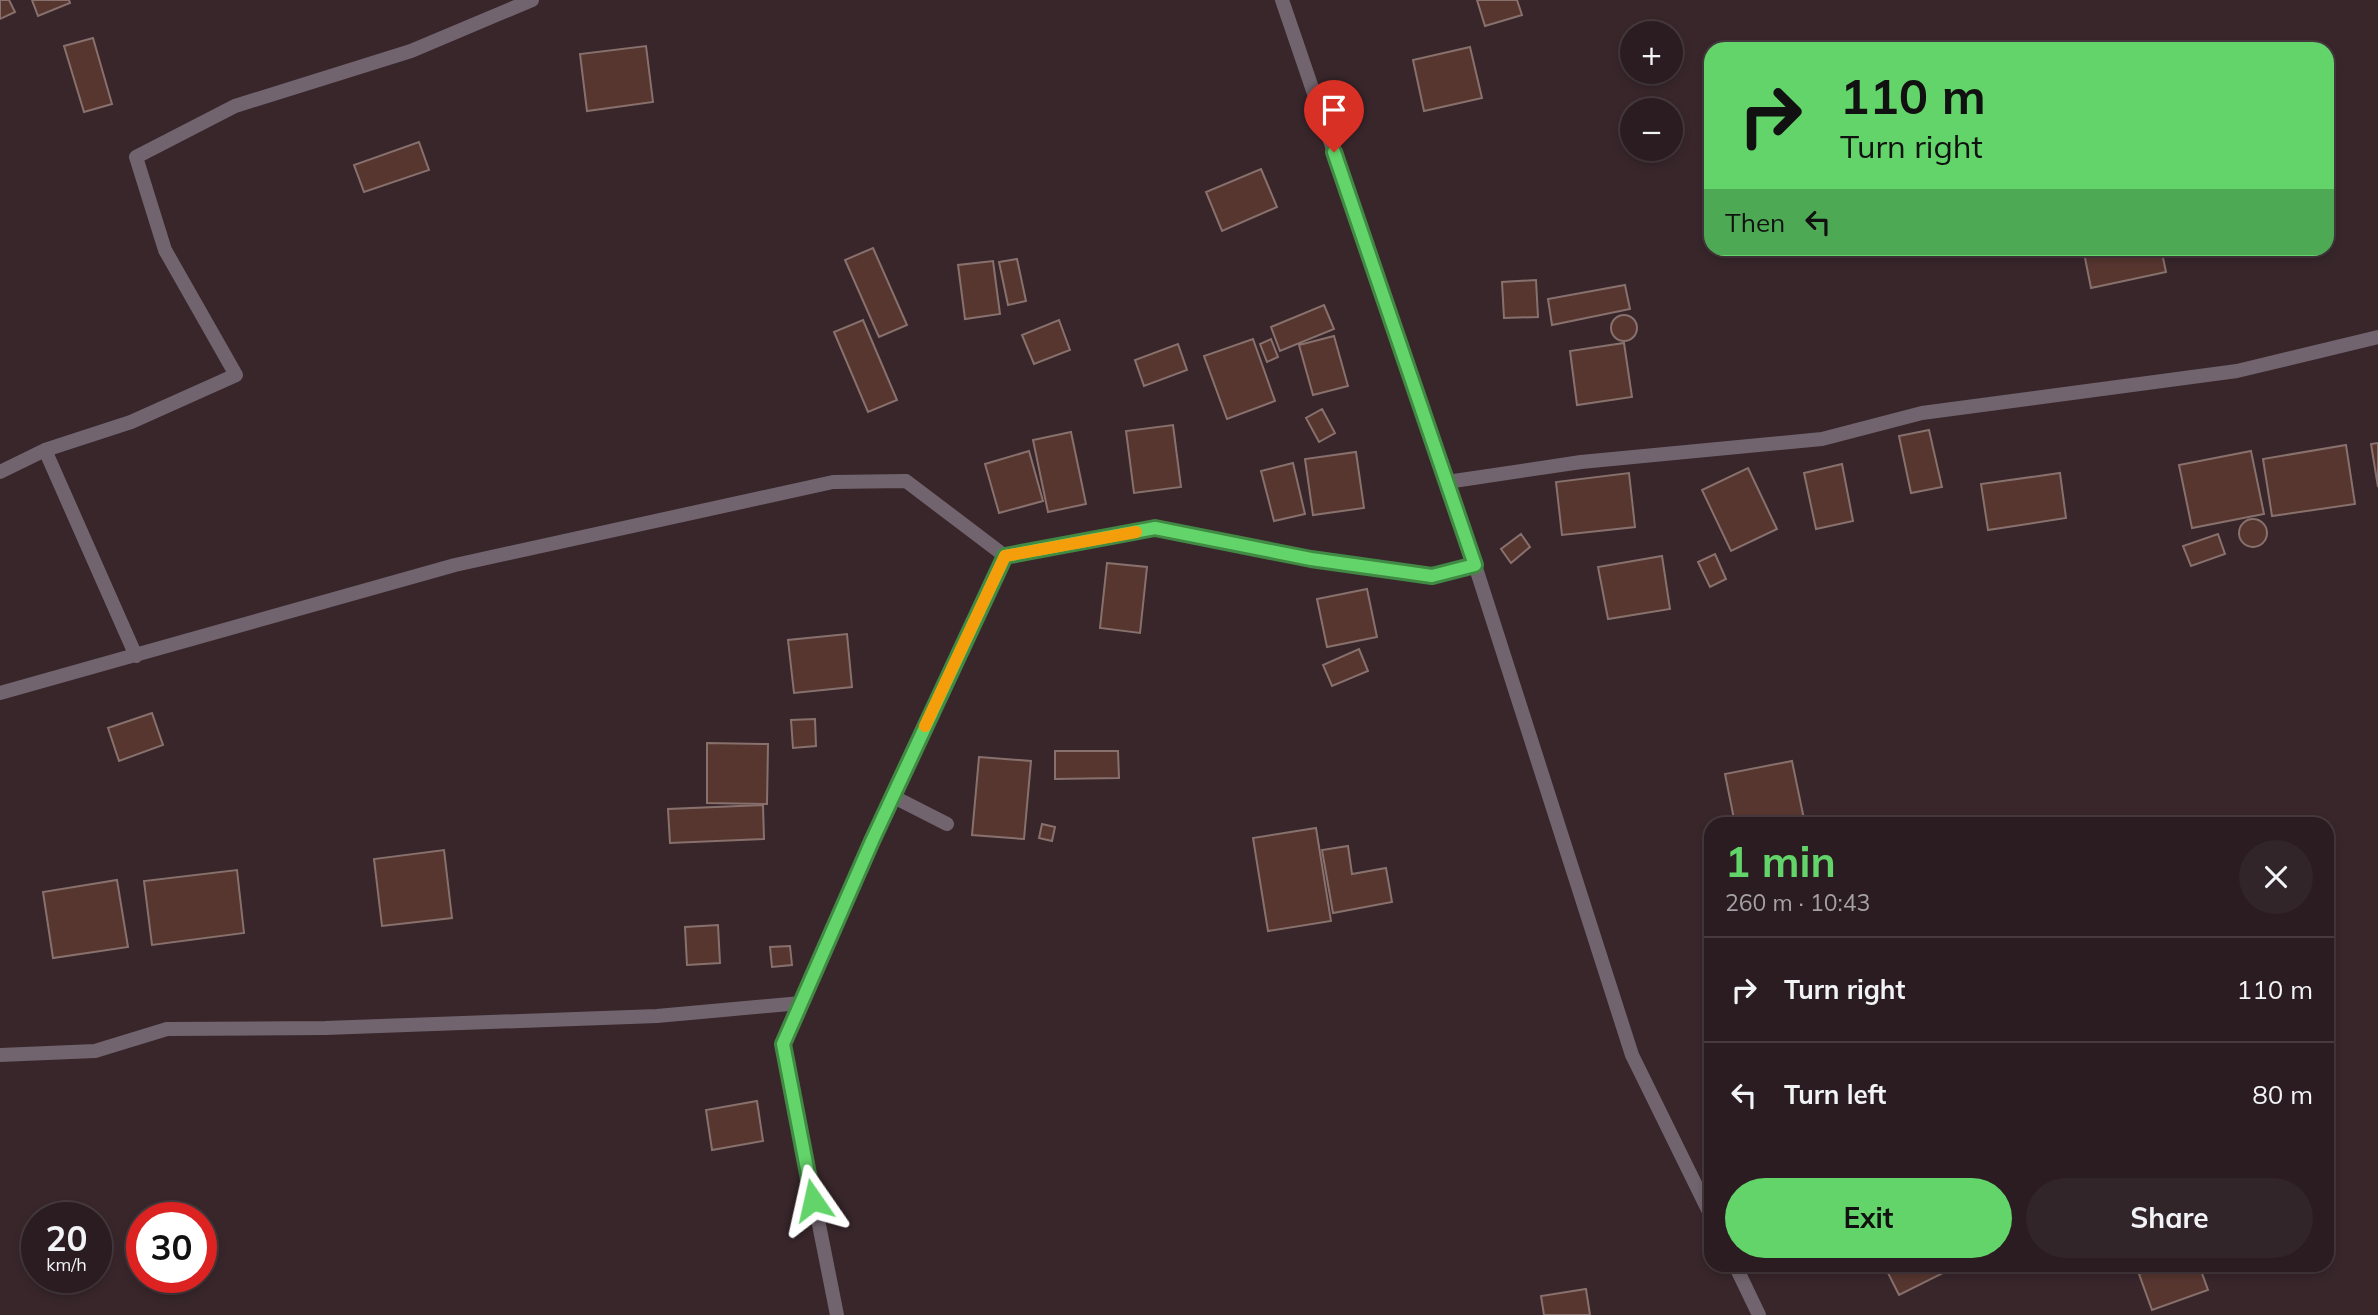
<!DOCTYPE html>
<html lang="en">
<head>
<meta charset="utf-8">
<style>
  body { margin:0; font-family:Mulish,sans-serif; background:#322529; color:#f1f3f6; height:100vh; display:flex; flex-direction:column; font-size:26px; white-space:nowrap }
  * { box-sizing:border-box; margin:0 }
  p { font-size:23px; color:#a5a1a5 }
  .icon { flex:none; width:38px; height:38px; fill:none; stroke:currentColor; stroke-width:2; stroke-linecap:round; stroke-linejoin:round }
  .map { position:relative; flex:1; overflow:hidden }
  .side { position:absolute; left:1704px; top:817px; width:630px; height:455px; display:flex; flex-direction:column; background:#2a1c20; border-radius:21px; box-shadow:0 4px 10px #0003,0 0 0 2px #463a3e }
  .side>* { flex:none }
  .banner { position:absolute; left:1704px; top:42px; width:630px; height:214px; border-radius:21px; box-shadow:0 4px 10px #0003,0 0 0 2px #463a3e; background:#62d469; color:#111; overflow:hidden }
  .fabs { position:absolute; left:1620px; top:21px; display:grid; gap:14px }
  .fabs a { display:grid; place-items:center; width:63px; height:63px; border-radius:50%; background:#2a1c20; box-shadow:0 4px 10px #0003,0 0 0 2px #463a3e; font-size:35px }
  .speed { position:absolute; left:21px; top:1202px; display:flex; gap:14px; font-size:35px; font-weight:700; text-align:center }
  .speed>* { display:grid; place-content:center; width:91px; height:91px; border-radius:50%; background:#2a1c20; box-shadow:0 4px 10px #0003,0 0 0 2px #463a3e; line-height:1 }
  .speed small { font-size:18px; font-weight:400 }
  .speed .limit { border:10px solid #d22; background:#fff; color:#111 }
  .pin { position:absolute; display:grid; place-items:center; width:60px; height:60px; color:#fff; margin:-72px -30px; border-radius:50% 50% 50% 0; rotate:-45deg; box-shadow:0 0 7px #0007 }
  .pin .icon { rotate:45deg }
  .me { position:absolute; width:77px; margin:-38px; rotate:349deg; stroke-linejoin:round; filter:drop-shadow(0 0 5px #0008) }
  .turn { display:flex; align-items:center; gap:24px; height:147px; padding:0 21px; font-size:32px }
  .turn .icon { width:91px; height:91px; stroke-width:2.5 }
  .turn b { display:block; font-size:49px; line-height:60px }
  .then { display:flex; align-items:center; height:66px; padding:0 21px; background:#0003; gap:14px; font-size:26px }
  .round { display:grid; place-items:center; flex:none; width:74px; height:74px; border-radius:37px; background:#322529 }
  .head { display:flex; align-items:center; justify-content:space-between; height:119px; padding:0 21px }
  h1 { font-size:42px; font-weight:700; line-height:52px; color:#62d469 }
  .primary-button { display:flex; gap:14px; margin-top:auto; padding:14px 21px }
  .primary-button a { flex:1; height:80px; border-radius:42px; background:#62d469; color:#111; font-size:28px; font-weight:700; line-height:80px; text-align:center }
  .primary-button a+a { background:#322529; color:#f1f3f6 }
  ul { padding:0; list-style:none }
  li { display:flex; align-items:center; gap:21px; height:105px; padding:0 21px; border-top:2px solid #463a3e }
  li div { flex:1 }
  li b { display:block; font-size:26px }
  li em { font-style:normal }
  .map>svg:first-child { display:block }
  .building { fill:#573630; stroke:#88716d; stroke-width:2 }
  .lines { fill:none; stroke-linecap:round; stroke-linejoin:round }
  .street { stroke:#71646e; stroke-width:14 }
  .route-casing { stroke:#408a44; stroke-width:18 }
  .route { stroke:#62d469; stroke-width:12 }
  .slow { stroke:#f59e0b; stroke-width:12 }
</style>
</head>
<body>
<div class="map">
<svg width="2378" height="1315" viewBox="0 0 2378 1315">
  <rect width="100%" height="100%" fill="#38262b"/>
  <path class="building" d="M0,0H9L15,12L0,19Z
    M32,0H69L70,3L38,16Z
    M1477,0H1517L1522,15L1485,26Z
    M93,38L112,104L84,112L64,46Z
    M646,46L653,102L587,111L580,54Z
    M1470,47L1482,98L1424,111L1413,60Z
    M419,142L429,170L364,192L354,165Z
    M1261,169L1277,207L1222,231L1206,192Z
    M873,248L907,325L879,337L845,260Z
    M2083,248H2161L2166,272L2091,288Z
    M1017,259L1026,301L1008,305L999,262Z
    M993,261L1000,314L965,319L958,265Z
    M1536,280L1538,317L1504,318L1502,282Z
    M1625,285L1630,309L1552,325L1548,299Z
    M1324,305L1334,329L1280,351L1271,327Z
    M1611 328a13 13 0 1 1 26 0a13 13 0 1 1-26 0Z
    M863,320L897,400L868,412L834,332Z
    M1059,320L1070,350L1034,364L1022,335Z
    M1334,336L1348,386L1313,395L1299,345Z
    M1253,339L1275,401L1227,419L1204,356Z
    M1271,339L1278,357L1267,362L1260,344Z
    M1624,343L1632,397L1577,405L1570,351Z
    M1178,344L1187,370L1144,386L1135,360Z
    M1322,409L1335,433L1319,442L1306,418Z
    M1173,425L1181,487L1134,493L1126,431Z
    M1929,430L1942,487L1911,493L1899,436Z
    M1071,432L1086,504L1048,512L1033,440Z
    M2378,443V487L2371,444Z
    M2346,445L2355,504L2272,516L2263,459Z
    M1029,451L1043,501L999,513L985,464Z
    M2251,451L2264,514L2192,528L2179,465Z
    M1356,452L1364,508L1313,515L1305,459Z
    M1293,463L1305,514L1274,521L1261,471Z
    M1842,464L1853,521L1816,529L1804,473Z
    M1748,468L1777,529L1731,551L1702,490Z
    M1629,473L1635,527L1562,535L1556,482Z
    M2060,473L2066,518L1988,530L1981,484Z
    M2239 533a14 14 0 1 1 28 0a14 14 0 1 1-28 0Z
    M1521,534L1530,547L1511,563L1501,549Z
    M2218,534L2225,554L2191,566L2183,546Z
    M1715,554L1726,579L1710,587L1698,562Z
    M1662,556L1670,609L1608,619L1598,567Z
    M1107,563L1147,567L1140,633L1100,628Z
    M1367,589L1377,637L1327,647L1317,599Z
    M847,634L852,687L794,693L788,640Z
    M1359,649L1368,671L1332,686L1323,665Z
    M152,713L163,745L119,761L108,728Z
    M815,719L816,746L793,748L791,720Z
    M707,743L768,744L767,804L707,803Z
    M1055,751H1118L1119,778L1055,779Z
    M979,757L1031,761L1024,839L972,835Z
    M1792,761L1805,824H1735L1725,774Z
    M763,805L764,839L670,843L668,809Z
    M1042,824L1055,827L1052,841L1039,838Z
    M1316,828L1331,921L1268,931L1253,838Z
    M1348,846L1352,874L1386,868L1392,902L1333,913L1322,850Z
    M444,850L452,918L382,926L374,859Z
    M237,870L244,933L152,945L144,881Z
    M117,880L128,947L53,958L43,892Z
    M718,925L720,963L687,965L685,927Z
    M790,946L792,965L772,967L770,947Z
    M757,1101L763,1141L712,1150L706,1110Z
    M1884,1265H1959L1899,1295Z
    M2164,1265H2199L2208,1290L2152,1310L2139,1274Z
    M1586,1289L1590,1315H1544L1541,1296Z"/>
  <g class="lines">
    <path class="street" d="M1282,0L1475,565L1632,1055L1712,1218
      M0,472L45,450
      M1447,482L1581,462L1822,439L1922,413L2237,371L2378,337
      M136,656L45,450L131,422L236,375L165,250L136,157L235,106L411,51L532,0
      M0,693L455,565L833,482L906,481L1005,556
      M892,796L1005,556L1155,528L1311,559L1432,576L1475,565
      M0,1055L95,1051L167,1029L325,1028L657,1016L801,1003
      M1735,1265L1759,1315
      M837,1315L783,1044L892,796L947,824"/>
  </g>
  <g class="lines">
    <defs>
      <path id="route" d="M813,1200L783,1044L872,841L1005,556L1155,528L1311,559L1432,576L1475,565L1334,152"/>
    </defs>
    <use href="#route" class="route-casing"/>
    <use href="#route" class="route"/>
    <path class="slow" d="M925,726L1005,556L1136,532"/>
  </g>
</svg>
<div class="fabs">
<a>+</a>
<a>−</a>
</div>
<div class="speed"><div>20<small>km/h</small></div><div class="limit">30</div></div>
<div class="pin" style="left:1334px;top:152px;background:#d93025"><svg class="icon" aria-label="arrive" viewBox="0 0 24 24"><path d="M6 21V4h12l-3 4 3 4H6"/></svg></div>
<svg class="me" style="left:813px;top:1200px" viewBox="-20 -20 40 40"><path d="M0-17L14 15 0 8-14 15z" fill="#62d469" stroke="#fff" stroke-width="4"/></svg>
<div class="banner">
<div class="turn"><svg class="icon" aria-label="right" viewBox="0 0 24 24"><path d="M7 20v-9h11M14 6l5 5-5 5"/></svg><div><b>110 m</b>Turn right</div></div>
<div class="then">Then<svg class="icon" aria-label="left" viewBox="0 0 24 24"><path d="M17 20v-9H6M10 6l-5 5 5 5"/></svg></div>
</div>
<section class="side">
<div class="head"><div><h1>1 min</h1><p>260 m · 10:43</p></div><a class="round"><svg class="icon" aria-label="close" viewBox="0 0 24 24"><path d="M6 6l12 12M18 6L6 18"/></svg></a></div>
<ul>
<li><svg class="icon" aria-label="right" viewBox="0 0 24 24"><path d="M7 20v-9h11M14 6l5 5-5 5"/></svg><div><b>Turn right</b></div><em>110 m</em></li>
<li><svg class="icon" aria-label="left" viewBox="0 0 24 24"><path d="M17 20v-9H6M10 6l-5 5 5 5"/></svg><div><b>Turn left</b></div><em>80 m</em></li>
</ul>
<div class="primary-button"><a>Exit</a><a>Share</a></div>
</section>
</div>
</body>
</html>
